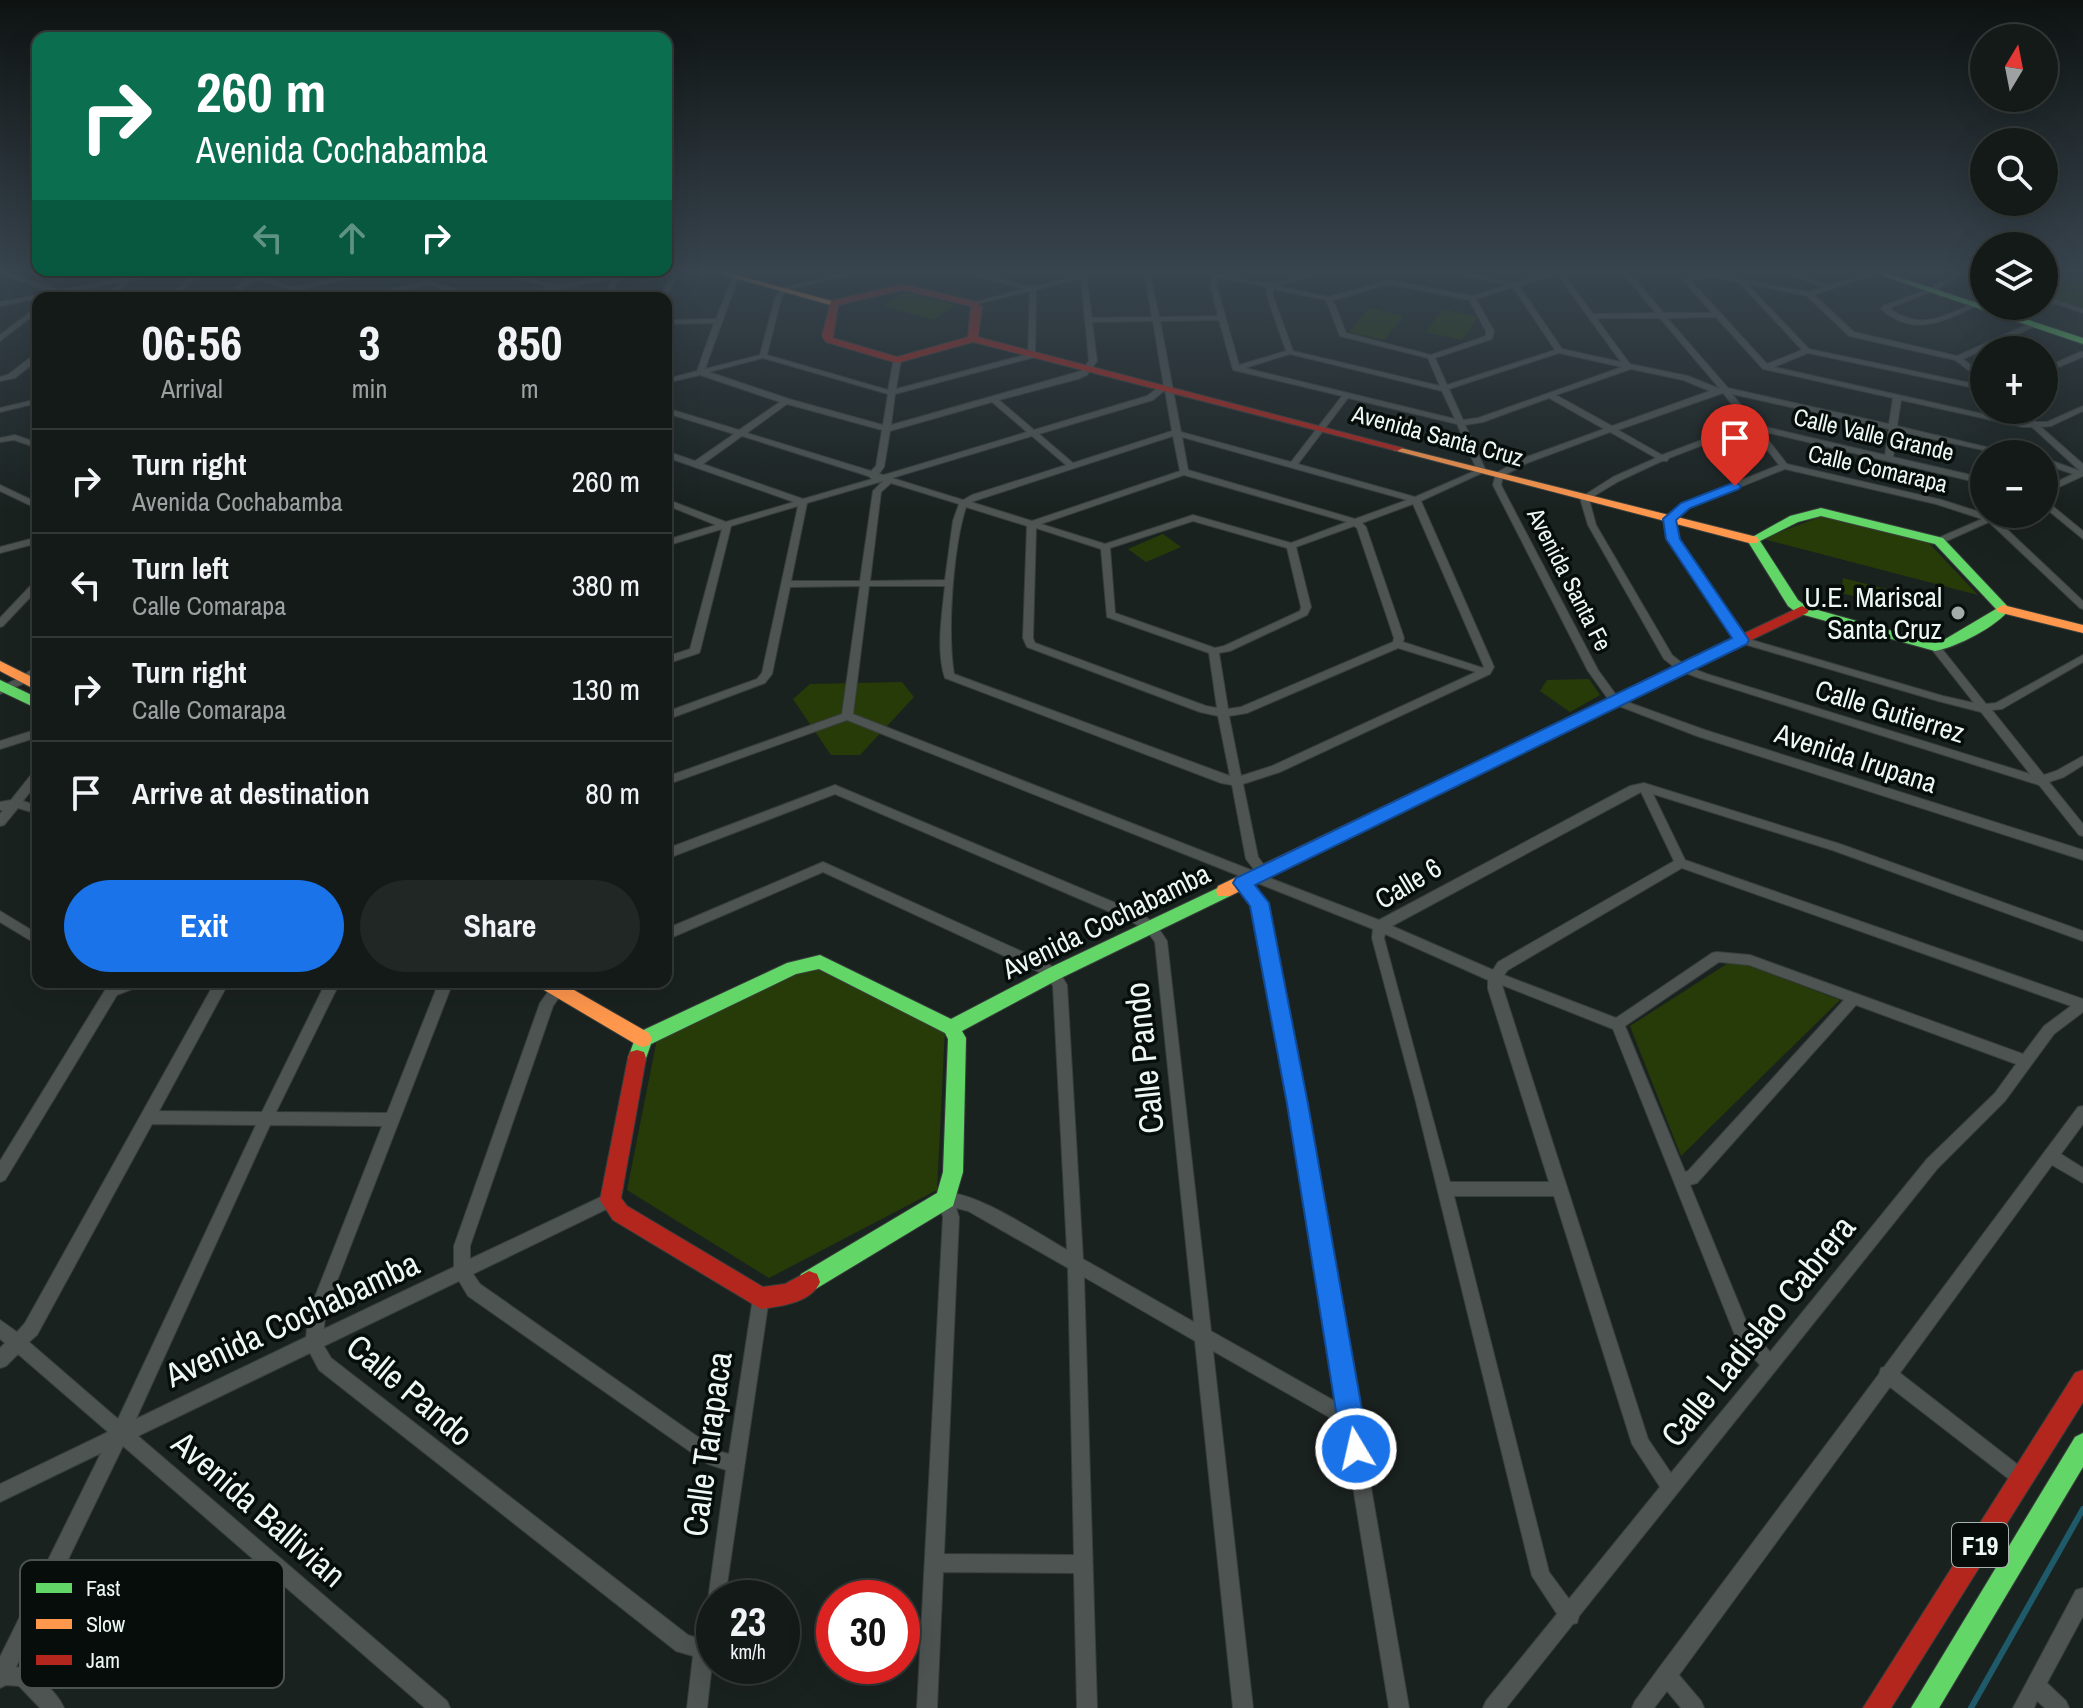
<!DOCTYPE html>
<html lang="en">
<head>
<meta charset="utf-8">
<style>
  body { margin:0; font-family:"Archivo Narrow",sans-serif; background:#212725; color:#f1f3f6; height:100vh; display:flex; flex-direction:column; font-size:30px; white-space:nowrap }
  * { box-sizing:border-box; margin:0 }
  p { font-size:26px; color:#9da1a2 }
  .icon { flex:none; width:44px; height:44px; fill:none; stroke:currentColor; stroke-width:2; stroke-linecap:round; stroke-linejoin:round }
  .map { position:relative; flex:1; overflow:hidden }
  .details { position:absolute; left:32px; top:292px; width:640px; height:696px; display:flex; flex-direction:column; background:#141a18; border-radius:16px; box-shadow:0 8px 32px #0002,0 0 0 2px #333837 }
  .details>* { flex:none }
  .guide { position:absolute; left:32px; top:32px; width:640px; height:244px; border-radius:16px; box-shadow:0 8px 32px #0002,0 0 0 2px #333837; background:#0b6e4f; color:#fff; overflow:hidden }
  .needle { width:52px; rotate:10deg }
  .tools { position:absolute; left:1970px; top:24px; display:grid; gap:16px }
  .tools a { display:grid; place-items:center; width:88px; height:88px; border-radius:50%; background:#141a18; box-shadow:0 8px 32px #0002,0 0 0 2px #333837; font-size:40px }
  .speed { position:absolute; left:696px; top:1580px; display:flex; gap:16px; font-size:40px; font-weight:700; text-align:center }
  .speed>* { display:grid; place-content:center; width:104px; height:104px; border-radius:50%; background:#141a18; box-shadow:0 8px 32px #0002,0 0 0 2px #333837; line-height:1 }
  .speed small { font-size:20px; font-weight:400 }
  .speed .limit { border:12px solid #d22; background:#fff; color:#111 }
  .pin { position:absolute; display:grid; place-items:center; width:68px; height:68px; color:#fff; margin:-82px -34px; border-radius:50% 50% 50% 0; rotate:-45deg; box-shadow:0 0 8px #0007 }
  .pin .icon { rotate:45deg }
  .me { position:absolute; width:88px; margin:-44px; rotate:351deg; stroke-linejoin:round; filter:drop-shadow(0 0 6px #0008) }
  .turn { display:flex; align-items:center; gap:28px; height:168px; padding:0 32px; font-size:36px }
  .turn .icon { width:104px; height:104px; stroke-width:2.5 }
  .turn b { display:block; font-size:56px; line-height:68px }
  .lanes { display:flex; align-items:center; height:76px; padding:0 32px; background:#0003; justify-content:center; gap:40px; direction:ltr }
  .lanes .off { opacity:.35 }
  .eta { display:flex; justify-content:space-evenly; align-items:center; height:136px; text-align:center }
  .eta b { font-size:48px; font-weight:700; line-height:56px }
  .action { display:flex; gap:16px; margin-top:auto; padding:16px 32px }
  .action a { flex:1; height:92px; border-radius:48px; background:#1a73e8; color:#fff; font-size:32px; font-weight:700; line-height:92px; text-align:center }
  .action a+a { background:#212725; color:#f1f3f6 }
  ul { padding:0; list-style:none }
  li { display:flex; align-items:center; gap:24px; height:104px; padding:0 32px; border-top:2px solid #333837 }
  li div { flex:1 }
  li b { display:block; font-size:30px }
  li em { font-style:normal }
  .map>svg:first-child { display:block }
  .green { fill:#273b08 }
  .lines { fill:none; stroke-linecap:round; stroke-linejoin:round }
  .stream { stroke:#1e5a6a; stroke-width:6 }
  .street-casing { stroke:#383e3c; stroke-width:2 }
  .fast-casing { stroke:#383e3c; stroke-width:2 }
  .slow-casing { stroke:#383e3c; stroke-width:2 }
  .jam-casing { stroke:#383e3c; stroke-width:2 }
  .street { fill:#4e5452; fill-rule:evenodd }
  .fast { fill:#63d668; fill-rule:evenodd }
  .slow { fill:#ff974d; fill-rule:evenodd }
  .jam { fill:#b3261e; fill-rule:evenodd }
  .route { fill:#1a73e8; stroke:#114b97; stroke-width:2 }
  .poi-dot { fill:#a4acaa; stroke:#070d0b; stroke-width:3 }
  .labels { text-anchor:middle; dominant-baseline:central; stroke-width:7; stroke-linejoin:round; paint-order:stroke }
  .far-street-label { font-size:24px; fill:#eef7f4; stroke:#070d0b }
  .shield { fill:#070d0b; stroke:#a9b1ae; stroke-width:2 }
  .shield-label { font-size:26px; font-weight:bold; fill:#eef7f4 }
  .poi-label { font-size:28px; fill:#eef7f4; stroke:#070d0b; text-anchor:end }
  .street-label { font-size:28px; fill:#eef7f4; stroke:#070d0b }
  .near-street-label { font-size:34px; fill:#eef7f4; stroke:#070d0b }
  .key { fill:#070d0b; stroke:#4c5351; stroke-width:2 }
  .key-label { font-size:22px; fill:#eef7f4 }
</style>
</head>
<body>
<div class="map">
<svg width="2083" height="1708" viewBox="0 0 2083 1708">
  <rect width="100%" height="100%" fill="#1a2220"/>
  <path class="green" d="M2044,272H2083V309L2044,297Z
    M905,292L954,305L933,320L883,306Z
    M1369,308L1404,316L1384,340L1349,332Z
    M1443,309L1478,317L1462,340L1426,332Z
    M1825,515L1927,541L1978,595L1767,540V537Z
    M1163,534L1181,547L1146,562L1128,549Z
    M1843,578L1894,591L1893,606L1841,593Z
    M1589,679L1600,695L1570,712L1540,691L1547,680Z
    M902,682L914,697L860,755H831L793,699L810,684Z
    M1733,960L1840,1000L1681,1156L1630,1026Z
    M814,966L945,1029L937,1190L769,1278L627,1190L657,1039Z"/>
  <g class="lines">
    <path class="stream" d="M1971,1708L2083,1509"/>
    <defs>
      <path id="street" d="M0,272H6L60,290L156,272H167L131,280L111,298H104L121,282L0,306V302L51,292L0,274Z
        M196,272H202L174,298H167Z
        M235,272H244L252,274L278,272L277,273L260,277L294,287L368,272H379L302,289L327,298H317L295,291L288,298H281L289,289L254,279L232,298H225L248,277Z
        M498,272C519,271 539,286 560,285C586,284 610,270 635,272L621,276L609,298H603L614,278L559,289L554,298H548L552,291L516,298H503L549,287Z
        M672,272H678L666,299L660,298Z
        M749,272H759L738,278L705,369L760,355L775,298L782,288L848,272H858L857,273L786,290L781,298L767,355L888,390L894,358L901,360L896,389L1028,354L1030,291L972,305V303L1024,289L965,273L964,272H973L1032,287L1086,274L1092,318L1152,317L1144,272H1150L1159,317L1218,316L1210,283L1212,275L1203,272C1223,272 1254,285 1272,283C1290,281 1305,272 1323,272L1322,273L1278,286L1329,297L1389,280L1472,296L1506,285L1454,273L1453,272C1473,272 1491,281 1511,282C1525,283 1544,272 1562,272L1593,314L1656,313L1622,272H1628L1664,313H1712L1683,280L1704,275L1703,272L1809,292L1823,287L1782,272C1798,272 1812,281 1827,284C1842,286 1862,272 1879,272L1878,273L1814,295L1854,332L1957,356L2033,322L2040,324L1963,359L1984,376V382L1955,360L1849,336L1807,296L1747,284L1809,349L1984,386V390L1808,353L1774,367L2023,423L2027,422L2014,410H2023L2036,422H2047L2083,406V411L2051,426L2041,427L2083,464V476L2044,494V488L2073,474L2044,464V458L2080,471L2032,427H2023L1901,400L1897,426L2016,454H2001L1897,431L1893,457L1984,478V484L1761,431L1787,464L1942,500L1989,515L2004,514L1996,519L2083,601V609L2080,608L1989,522L1942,543H1936V539L1982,519L1936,504L1785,469L1688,508L1674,520L1678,539L1745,638L1943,696L1974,703L1930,647L1935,644L1939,645L1986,704L1996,703L2083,655V662L2002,709L1992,710L2044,775L2056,771L2083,756V765L2064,777L2049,782L2083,824V836L2079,835L2039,785L1699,678L1678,670L1664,659L1588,525L1580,498L1613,477L1656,458L1610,432L1527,463L1503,476L1501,485L1598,670L1619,699L1705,730L2083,850V860L1697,736L1611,703L1588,671L1493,485L1496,473L1521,459L1604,429L1549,398L1483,422L1465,425L1486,471L1421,501L1494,667L1490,674L1280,772L1243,784L1258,857L1270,873L1267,877L1379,920L1630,786L1644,783L1840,844L2083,931V941L1832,850L1653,794L1685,860L2083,999V1012L2054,1034L2005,1101L1937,1169L1579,1616L1577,1623L1573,1624L1506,1708H1483L1486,1701L1557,1614L1532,1576L1416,1102L1372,938L1373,929L847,720L666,785V777L842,714L860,586L790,587L772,674L765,683L666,720V712L757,679L762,673L798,506L731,526L700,651L699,653L666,664V657L690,649L722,529L666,546V540L716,525L666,505V499L726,522L794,502L666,457V451L695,461L734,434L666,413V408L739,430L780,402L700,375L666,383V379L697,371L714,323L666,324V320L716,319L733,276ZM1557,274L1621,362L1562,349L1519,286ZM1219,277L1267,287V296L1286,351L1239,365L1216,283ZM1713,277L1739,282L1802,350L1767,364L1691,281ZM1081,278L1089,361L1081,371L891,425L895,394L1035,357L1036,290ZM1389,284L1469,300L1486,331V336L1431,355L1346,333L1333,300ZM1513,287L1555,350L1447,385L1435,358L1492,339L1494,331L1476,299ZM1273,289L1326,300L1340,336L1428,358L1440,386L1293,351L1273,296ZM1716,317L1763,369L1893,398L1889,424L1728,388L1667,318ZM1596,318H1660L1720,389L1688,376L1630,364ZM1219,320L1233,370L1342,396L1291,462L1181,432L1160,321ZM1153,321L1164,387H1159L1147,396L1034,430L999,400L1078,379L1087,375L1097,361L1092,322ZM1559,353L1622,367L1478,418L1463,420L1449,389ZM1290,354L1442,391L1455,419L1245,368ZM763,358L888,394L883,425L789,399L709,372ZM1631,369L1683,380L1710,391L1612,426L1556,395ZM1165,390L1172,431L1073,463L1039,434L1153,400ZM1723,393L1748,425L1715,435L1662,455L1618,430ZM1732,394L1889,429L1885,455L1757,425ZM1348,398L1457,424L1477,470L1415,497L1298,464ZM992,402L1027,432L884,475L879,474L884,467L890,431ZM787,404L882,430L876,466L871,471L747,433ZM1752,430L1779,465L1682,504L1665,519L1668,539L1737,642L1938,701L1981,712L2030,774L1707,674L1686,666L1672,655L1596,525L1589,499L1619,481L1662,461H1667L1669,458L1721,438ZM742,436L868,476L872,479L803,499L703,464ZM1032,436L1066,465L972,495L963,500L892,478ZM1173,436L1180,471L1032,521L971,502ZM1182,437L1407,500L1355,519L1188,470ZM1184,475L1347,522L1291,543L1193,515L1105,544L1041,524ZM883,481L873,491L860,581H791L807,503ZM891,483L959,504L953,521L945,580L870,581L881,492ZM1413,504L1484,667L1483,668L1403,642L1404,638L1366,527L1362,523ZM966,507L1027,526L1023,638L1027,647L1200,712L1218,716L1230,776L954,674C947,632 953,547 966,507ZM1193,521L1287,548L1301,607L1300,611L1224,646L1215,648L1115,613L1110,548ZM1354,526L1357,528L1394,638L1393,642L1241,707L1228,709L1219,653L1230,651L1307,615L1311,607L1296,547ZM1036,528L1101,549L1107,617L1209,653L1217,708L1206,706L1035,643L1033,638ZM869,586H945C942,615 936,651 945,678L1221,783L1232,785L1246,859L1256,872L853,714ZM1398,648L1476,672L1272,766L1241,776L1229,716L1247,713ZM1641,792L1674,861L1498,962L1493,970L1392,926ZM1682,868L2071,1006L2044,1026L2023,1054L1750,955L1717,952L1712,953L1616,1018L1504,975L1508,970ZM1385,934L1488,980V989L1549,1182H1450L1384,938ZM1719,962L1749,965L1844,1000L1688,1171L1685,1172L1625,1026ZM1502,985L1613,1029L1736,1338L1760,1365L1671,1473L1648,1439ZM1856,1005L2016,1064L1995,1093L1927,1159L1770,1352L1748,1326L1690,1185L1697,1183ZM1454,1196H1554L1632,1444L1660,1487L1569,1599L1549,1572Z
        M1958,272H1967L1984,277V281L1963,274L1933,291L1889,308C1920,331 1942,317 1974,303H1978V305C1944,321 1914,338 1881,309L1883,306L1929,289Z
        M428,281L486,298H475L428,285L365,298H352Z
        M2044,296L2083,309V313L2044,300Z
        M38,306V312L0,341V335Z
        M2008,306H2016L2004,314H2000V312Z
        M2080,352H2083V357L2044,373V368Z
        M35,354H38V360L15,378L0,381V377L9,374Z
        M38,399V403L0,412V408Z
        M15,435L38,443V448L14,440L0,442V438Z
        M0,485L38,503V509L0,491Z
        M2044,499L2083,531V539L2044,507Z
        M38,537V543L0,553V547Z
        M38,580V589L3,626L0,627V618L35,581Z
        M38,665V673L29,681L0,694V687L21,677Z
        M38,729V737L0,749V741Z
        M38,770V782L23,801L38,806V814L18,808L4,825L0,826V814L3,810H0V802L11,800L34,771Z
        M835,785L1137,912L1155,923L1167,941L1211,1331L1340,1404L1291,1104L1253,905L1239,886L1237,883L1239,880H1247L1263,900L1305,1104L1409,1708H1389L1343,1425L1213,1351L1253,1708H1233L1195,1341L1084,1277L1097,1708H1077L1074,1573L943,1572L937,1708H917L943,1217L938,1199L941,1194C967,1185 1042,1236 1067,1250L1053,986L1048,978L1035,970L823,872L666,940V929L823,862L1045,962L1058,970L1067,985L1083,1259L1194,1322L1155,942L1147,931L1129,920L835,794L666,859V849ZM956,1208L968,1211L1068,1268L1074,1555L944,1554L959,1217Z
        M0,911L38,934V945L0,922Z
        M120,982H142L140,986L117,995L5,1180L0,1182V1161L107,987Z
        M215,982H229L159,1111L262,1112L326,982H340L276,1112L387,1113L439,982H453L325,1312L324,1329L454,1267V1246L540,1003L555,982H570L553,1006L470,1246V1259L605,1195L610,1193L615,1195L618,1200L615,1205L473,1274L480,1284L718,1451L729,1454L753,1298L755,1292L761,1290L767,1292L769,1298L725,1598H714V1647L707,1708H687L693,1656L676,1651L319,1370L310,1353L138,1436L447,1701L450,1708H425L123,1446L16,1667C32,1668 58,1693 64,1708H40L19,1686L6,1685L0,1688V1657L101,1453L0,1502V1484L108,1432L18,1354L6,1366L0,1368V1348L5,1343L0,1339V1320L17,1332L25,1323ZM152,1124L256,1125L118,1419L29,1342L37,1335ZM270,1125L382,1126L309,1312L306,1337L136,1419ZM459,1281L468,1296L708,1464L726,1470L708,1600L697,1638L688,1635L331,1358L324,1346Z
        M2083,1106V1124L2061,1154L2083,1168V1183L2052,1165L1900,1373L2026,1471L2029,1477L2026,1483L2020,1486L2014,1483L1890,1387L1679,1675L1701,1701L1704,1708H1681L1667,1691L1654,1708H1632L1635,1701L1659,1668L1879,1374L1881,1368L1884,1367L2078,1107Z
        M2083,1588V1616L2047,1683L2066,1701L2069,1708H2045L2037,1701L2034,1708H2013L2076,1590Z"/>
      <path id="fast" d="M1871,272H1883L2083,338V344Z
        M1821,508L1943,538L2010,609C1996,627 1957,647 1935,651L1797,613L1788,606L1747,540L1790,516ZM1821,516L1935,544L1996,609L1942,641L1935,643L1807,607L1798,600L1760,541L1798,522Z
        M0,680L38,698V709L0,691Z
        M1224,885L1230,886L1232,891L1230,896L1059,979L962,1031L966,1038L963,1172L953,1206L809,1293L801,1290L798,1282L801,1274L937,1193L943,1172L948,1039L945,1033L819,969L796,974L651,1044L644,1064L637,1066L630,1064L628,1058L637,1033L787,963L820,955L951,1019L1047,969Z
        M2083,1433V1467L1939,1708H1911L2075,1437Z"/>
      <path id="slow" d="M713,272H726L839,303L834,306Z
        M1393,446L1757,537L1759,540L1757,543H1749L1393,450Z
        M2003,605L2083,625V633L1998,612L1996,609Z
        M0,661L38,680V691L0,671Z
        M1649,679L1654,681L1656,684L1654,687L1230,896H1218L1216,891L1218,886Z
        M536,982H560L649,1033L652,1039L649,1045L643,1047L637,1045L539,987Z"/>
      <path id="jam" d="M903,284L977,302L982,307L978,337L1403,448L1397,451L973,342L897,363L826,342L822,336L831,301ZM903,290L971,306L968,337L897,357L833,338L838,305Z
        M1802,606L1809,610L1807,613L1654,687L1649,689L1642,684L1644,681Z
        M637,1050L644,1052L646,1058L621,1198L627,1206L763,1287L785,1284L809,1271L817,1274L820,1282C811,1303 781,1306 761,1309L613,1220L600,1200L628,1058L630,1052Z
        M2083,1370V1402L1891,1708H1863L2075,1373Z"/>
    </defs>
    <use href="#street" class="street-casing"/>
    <use href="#fast" class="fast-casing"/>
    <use href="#slow" class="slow-casing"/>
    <use href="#jam" class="jam-casing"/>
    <use href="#street" class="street"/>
    <use href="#fast" class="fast"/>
    <use href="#slow" class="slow"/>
    <use href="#jam" class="jam"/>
  </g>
  <linearGradient id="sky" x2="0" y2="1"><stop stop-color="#0e1312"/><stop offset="0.53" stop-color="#38444e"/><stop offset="1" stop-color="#38444e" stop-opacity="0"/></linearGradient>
  <rect width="2083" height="511" fill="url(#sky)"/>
  <path class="route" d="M1735,482L1741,486L1739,489L1690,508L1676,520L1680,539L1749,640L1747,644L1255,885L1269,903L1308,1104L1369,1449L1365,1458L1356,1462L1346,1458L1342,1449L1287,1104L1250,906L1233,883L1236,878L1732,638L1666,539L1663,519L1681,503Z"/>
  <circle class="poi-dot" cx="1958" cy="613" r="8"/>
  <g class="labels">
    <g class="far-street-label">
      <text transform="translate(1874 434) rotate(13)">Calle Valle Grande</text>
      <text transform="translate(1438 435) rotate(15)">Avenida Santa Cruz</text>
      <text transform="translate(1878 468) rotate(13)">Calle Comarapa</text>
      <text transform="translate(1570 579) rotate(63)">Avenida Santa Fe</text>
    </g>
    <rect class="shield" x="1952" y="1523" width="56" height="44" rx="6"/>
    <g class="shield-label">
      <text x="1980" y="1545">F19</text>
    </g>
    <g class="poi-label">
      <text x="1942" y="597">U.E. Mariscal<tspan x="1942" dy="32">Santa Cruz</tspan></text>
    </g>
    <g class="street-label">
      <text transform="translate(1890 711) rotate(17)">Calle Gutierrez</text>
      <text transform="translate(1856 758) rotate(18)">Avenida Irupana</text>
      <text transform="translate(1408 883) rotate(-31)">Calle 6</text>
      <text transform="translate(1106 921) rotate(-26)">Avenida Cochabamba</text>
    </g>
    <g class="near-street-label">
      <text transform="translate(1144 1058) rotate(-96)">Calle Pando</text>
      <text transform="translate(292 1319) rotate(-25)">Avenida Cochabamba</text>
      <text transform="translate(1758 1331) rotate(-51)">Calle Ladislao Cabrera</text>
      <text transform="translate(410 1390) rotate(40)">Calle Pando</text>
      <text transform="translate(707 1444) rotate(-82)">Calle Tarapaca</text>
      <text transform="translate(259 1509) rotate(41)">Avenida Ballivian</text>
    </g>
  </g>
  <rect x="20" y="1560" width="264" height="128" rx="12" class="key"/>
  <rect x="36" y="1583" width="36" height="10" fill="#63d668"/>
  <rect x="36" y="1619" width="36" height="10" fill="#ff974d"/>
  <rect x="36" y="1655" width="36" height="10" fill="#b3261e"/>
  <g class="key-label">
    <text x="86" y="1596">Fast</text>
    <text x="86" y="1632">Slow</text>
    <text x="86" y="1668">Jam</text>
  </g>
</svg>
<div class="tools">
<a><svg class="needle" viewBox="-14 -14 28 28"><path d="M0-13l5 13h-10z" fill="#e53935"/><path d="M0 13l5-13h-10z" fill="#9da1a2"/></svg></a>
<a><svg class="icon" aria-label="search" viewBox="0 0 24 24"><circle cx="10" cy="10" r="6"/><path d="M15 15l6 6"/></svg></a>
<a><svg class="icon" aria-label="layers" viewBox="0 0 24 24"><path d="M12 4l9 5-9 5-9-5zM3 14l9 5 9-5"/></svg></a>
<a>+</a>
<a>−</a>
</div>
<div class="speed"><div>23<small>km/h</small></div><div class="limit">30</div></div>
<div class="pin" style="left:1735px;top:486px;background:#d93025"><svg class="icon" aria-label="arrive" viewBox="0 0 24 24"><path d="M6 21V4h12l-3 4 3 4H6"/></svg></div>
<svg class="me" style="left:1356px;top:1449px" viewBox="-20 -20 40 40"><circle r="17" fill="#1a73e8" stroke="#fff" stroke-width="3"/><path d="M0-11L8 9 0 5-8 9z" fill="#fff"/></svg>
<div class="guide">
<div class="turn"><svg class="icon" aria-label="right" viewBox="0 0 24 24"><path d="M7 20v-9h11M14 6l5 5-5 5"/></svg><div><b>260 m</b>Avenida Cochabamba</div></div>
<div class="lanes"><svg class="icon off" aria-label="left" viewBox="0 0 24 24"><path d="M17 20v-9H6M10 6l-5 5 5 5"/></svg><svg class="icon off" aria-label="ahead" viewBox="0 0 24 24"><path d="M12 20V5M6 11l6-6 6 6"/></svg><svg class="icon" aria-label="right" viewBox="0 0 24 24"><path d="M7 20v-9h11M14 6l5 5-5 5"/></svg></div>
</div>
<section class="details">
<div class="eta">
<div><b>06:56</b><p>Arrival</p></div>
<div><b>3</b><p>min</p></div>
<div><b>850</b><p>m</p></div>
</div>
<ul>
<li><svg class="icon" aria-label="right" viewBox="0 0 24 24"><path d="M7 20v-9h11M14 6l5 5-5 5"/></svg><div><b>Turn right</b><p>Avenida Cochabamba</p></div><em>260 m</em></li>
<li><svg class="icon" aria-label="left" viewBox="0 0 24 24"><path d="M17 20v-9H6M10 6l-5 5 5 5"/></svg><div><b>Turn left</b><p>Calle Comarapa</p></div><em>380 m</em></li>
<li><svg class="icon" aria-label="right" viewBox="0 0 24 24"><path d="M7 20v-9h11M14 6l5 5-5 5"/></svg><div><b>Turn right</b><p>Calle Comarapa</p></div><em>130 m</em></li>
<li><svg class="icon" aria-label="arrive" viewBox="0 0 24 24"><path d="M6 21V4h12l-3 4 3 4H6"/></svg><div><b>Arrive at destination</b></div><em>80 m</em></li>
</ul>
<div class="action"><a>Exit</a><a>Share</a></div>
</section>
</div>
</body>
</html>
